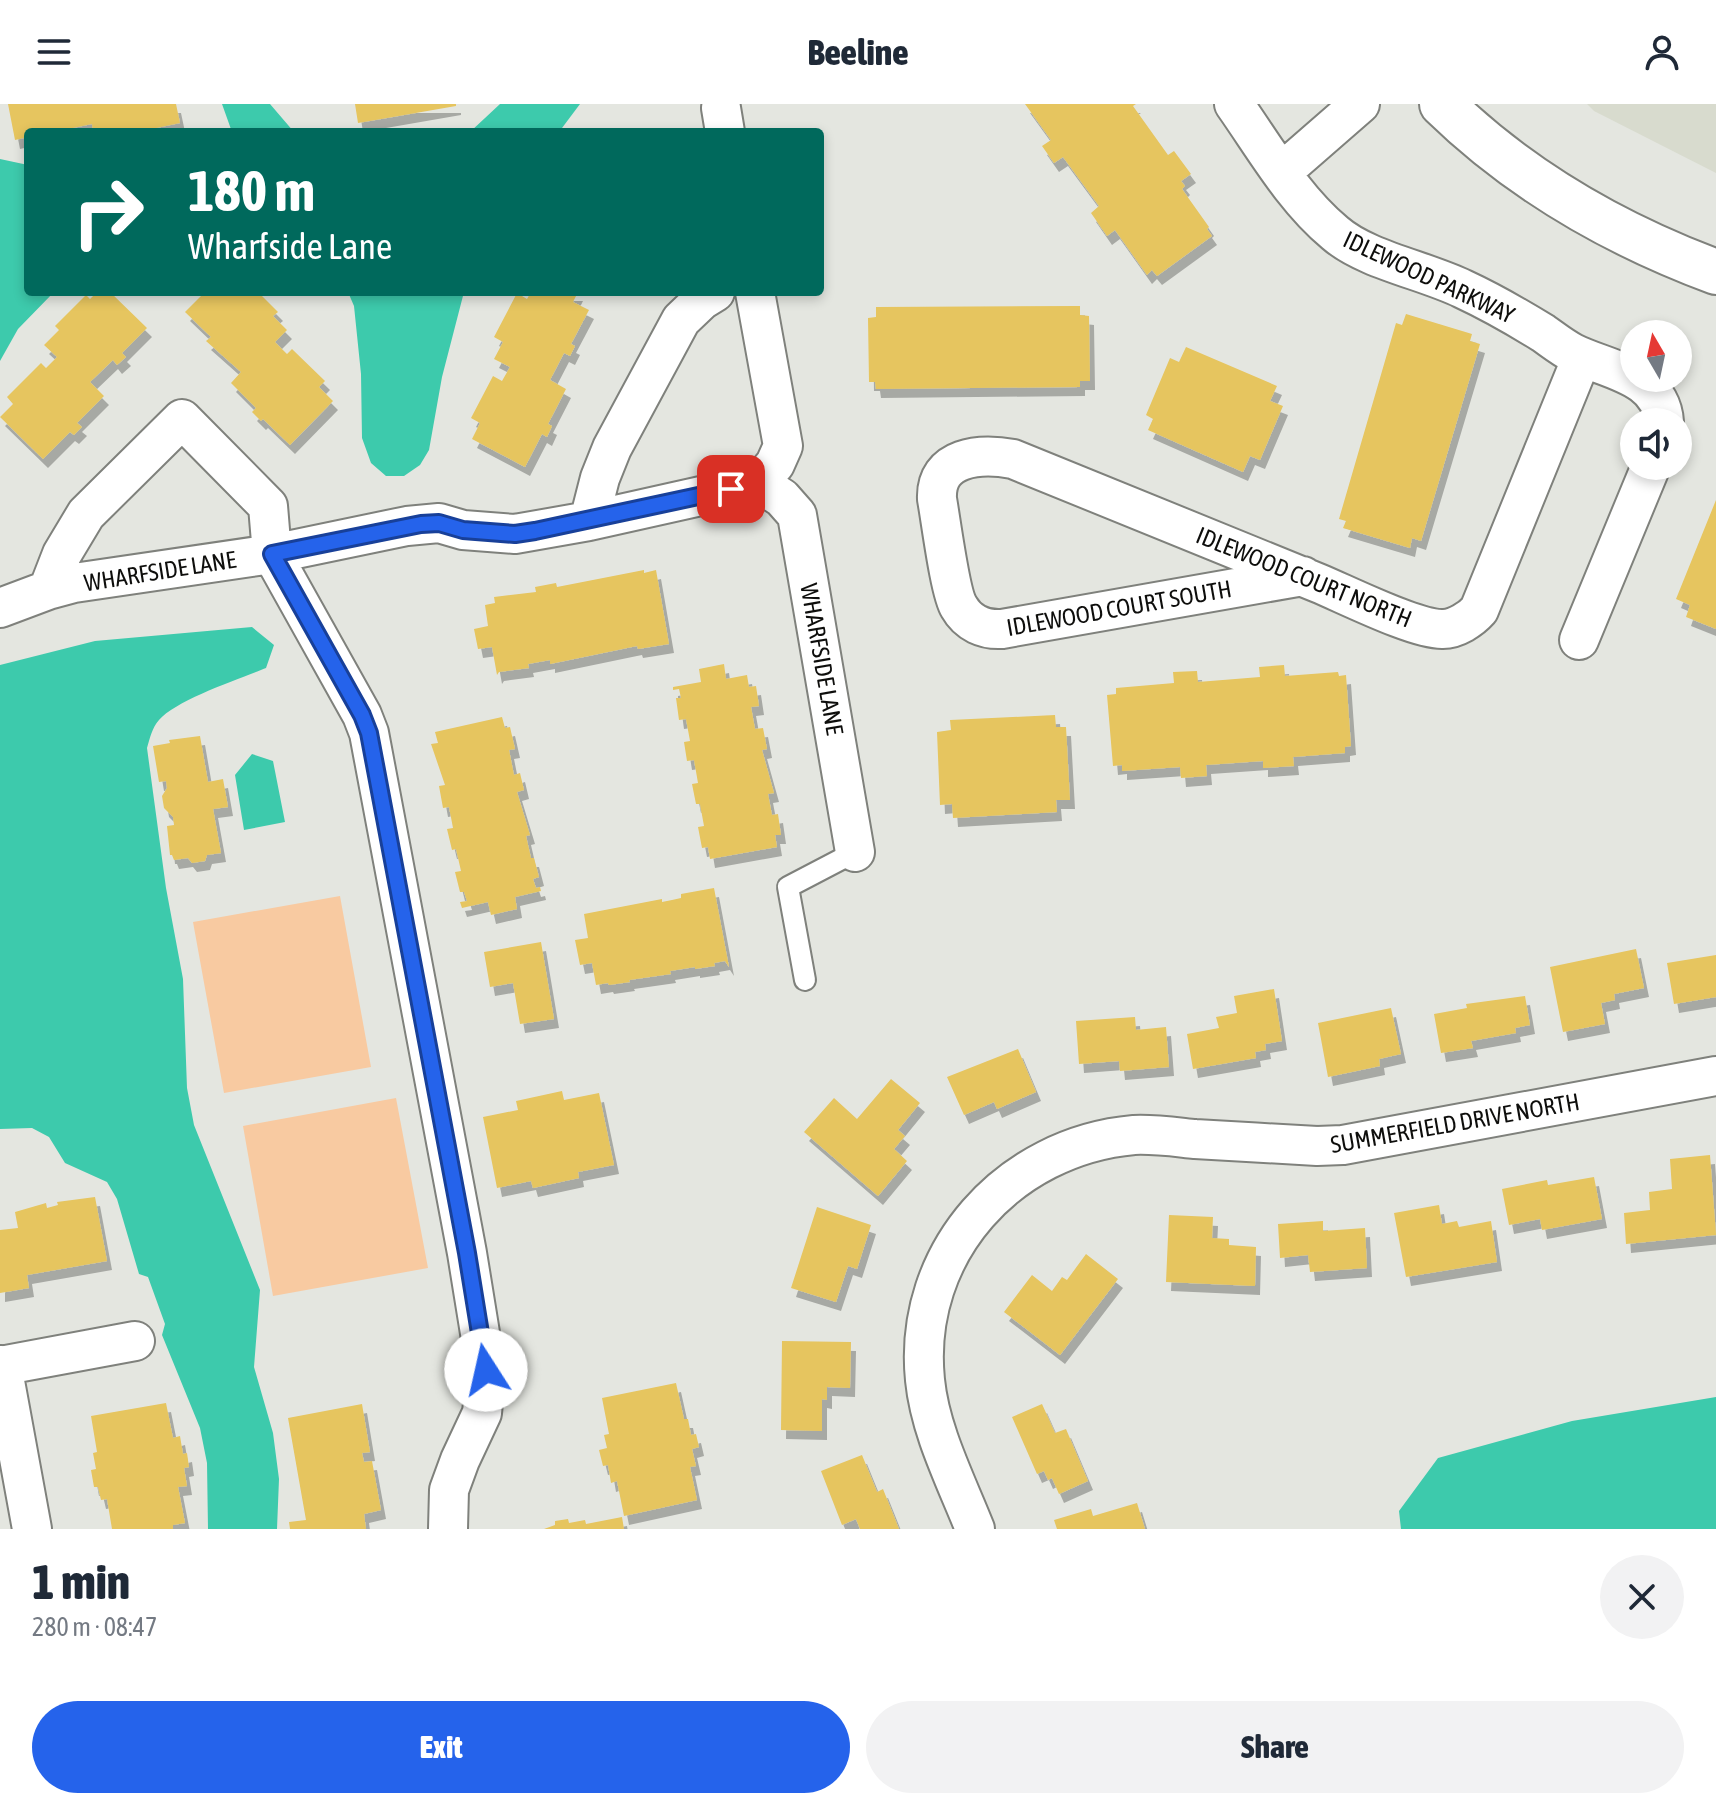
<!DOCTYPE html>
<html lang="en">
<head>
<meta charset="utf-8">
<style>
  body { margin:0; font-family:"Asap Condensed",sans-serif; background:#f2f2f3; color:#1f2937; height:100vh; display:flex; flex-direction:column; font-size:30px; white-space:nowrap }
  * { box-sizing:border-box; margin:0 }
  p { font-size:26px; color:#747a83 }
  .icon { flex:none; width:44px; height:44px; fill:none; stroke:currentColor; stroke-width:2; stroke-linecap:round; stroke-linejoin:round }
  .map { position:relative; height:1425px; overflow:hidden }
  .sheet { display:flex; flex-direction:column; background:#fff; flex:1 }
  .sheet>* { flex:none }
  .guide { position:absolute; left:24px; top:24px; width:800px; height:168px; border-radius:8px; box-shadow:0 4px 12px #0003; background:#00695c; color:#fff; overflow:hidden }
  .needle { width:52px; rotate:351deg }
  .fabs { position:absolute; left:1620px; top:216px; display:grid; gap:16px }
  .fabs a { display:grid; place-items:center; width:72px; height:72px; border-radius:50%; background:#fff; box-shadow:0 4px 12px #0003; font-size:40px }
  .pin { position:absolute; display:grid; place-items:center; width:68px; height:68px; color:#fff; margin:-34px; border-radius:16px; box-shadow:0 4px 12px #0006 }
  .me { position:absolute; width:88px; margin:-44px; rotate:350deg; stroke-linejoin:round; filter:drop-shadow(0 0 6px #0008) }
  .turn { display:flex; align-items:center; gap:28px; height:168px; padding:0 32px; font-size:36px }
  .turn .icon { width:104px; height:104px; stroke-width:2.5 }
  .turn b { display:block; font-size:56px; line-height:68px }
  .round { display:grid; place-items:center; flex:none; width:84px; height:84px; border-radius:42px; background:#f2f2f3 }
  .overview { display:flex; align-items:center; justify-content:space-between; height:136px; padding:0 32px }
  h1 { font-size:48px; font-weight:800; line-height:60px }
  .cta { display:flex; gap:16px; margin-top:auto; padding:16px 32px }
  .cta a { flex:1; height:92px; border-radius:48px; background:#2563eb; color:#fff; font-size:32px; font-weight:800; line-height:92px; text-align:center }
  .cta a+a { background:#f2f2f3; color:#1f2937 }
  header { display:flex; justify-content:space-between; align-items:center; height:104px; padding:0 32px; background:#fff; font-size:36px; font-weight:800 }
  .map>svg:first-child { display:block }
  .built { fill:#d8dbce }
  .green { fill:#f8caa1 }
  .water { fill:#3dcaac }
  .building { fill:#e6c55f; filter:url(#shadow) }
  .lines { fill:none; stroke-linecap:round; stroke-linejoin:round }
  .service-casing { stroke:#7f817c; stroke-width:24 }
  .minor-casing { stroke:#7f817c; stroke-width:42 }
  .tertiary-casing { stroke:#7f817c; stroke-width:48 }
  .service { stroke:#fff; stroke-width:20 }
  .minor { stroke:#fff; stroke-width:38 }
  .tertiary { stroke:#fff; stroke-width:44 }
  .route-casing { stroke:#184099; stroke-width:20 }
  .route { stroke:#2563eb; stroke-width:14 }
  .labels { text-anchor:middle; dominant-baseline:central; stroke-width:6; stroke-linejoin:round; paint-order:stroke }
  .street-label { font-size:24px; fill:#0e0e0c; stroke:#fff }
</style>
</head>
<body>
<header><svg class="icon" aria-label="menu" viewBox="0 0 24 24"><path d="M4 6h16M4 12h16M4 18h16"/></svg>Beeline<svg class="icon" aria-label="person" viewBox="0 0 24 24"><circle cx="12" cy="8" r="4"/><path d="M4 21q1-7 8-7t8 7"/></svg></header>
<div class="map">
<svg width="1716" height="1425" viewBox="0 0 1716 1425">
  <defs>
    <filter id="shadow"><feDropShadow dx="5" dy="9" stdDeviation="0" flood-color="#0004"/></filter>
  </defs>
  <rect width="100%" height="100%" fill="#e4e6e0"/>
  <path class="built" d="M1587,0H1716V69L1594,7Z"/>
  <path class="green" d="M340,792L371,963L224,989L193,818Z
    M396,994L428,1164L273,1192L243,1022Z"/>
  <path class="water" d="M222,0H270L294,28H232Z
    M500,0H580L559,28H470Z
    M0,55L28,61V188H54L18,225L0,257Z
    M348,188H464L442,273L429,346L420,361L404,372H386L371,359L362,334L361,270L354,202Z
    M252,523L274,541L266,564C239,575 176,596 159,616C152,624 150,634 147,644L166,784L183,875L187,984L194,1021L260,1186L254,1263L273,1329L279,1375L277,1425H208L207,1359L200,1324L162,1231L165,1220L148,1173L139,1170L117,1095L107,1078L65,1059L49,1033L32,1024L0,1025V561L95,537Z
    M252,650L273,657L285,718L244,726L235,671Z
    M1716,1293V1425H1401L1399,1407L1438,1354L1572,1317Z"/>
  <path class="building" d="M8,0H176L180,19L137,28H93L92,20L53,28H28V33L15,36Z
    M355,0H456V2L358,19Z
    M1025,0H1136L1133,2L1168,51L1174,47L1191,70L1181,77L1185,82L1182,85L1209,123L1207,125L1212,132L1157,172L1152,166L1147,171L1115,126L1107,132L1091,109L1099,102L1063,53L1054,59L1042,42L1051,36Z
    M97,188H110L147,224L122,249L126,253L117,261L113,256L90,278L104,292L77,319L82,323L74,331L70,328L43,355L0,313L13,300L7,293L41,259L46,264L57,253L44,241L59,226L55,222L86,191L90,195Z
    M205,188H258L278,208L273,212L287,226L275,238L287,250L292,245L325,277L319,283L333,297L290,341L263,315L261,317L252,308L256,304L231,279L241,268L206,237L211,233L185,208Z
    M531,188H578L573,198L589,206L571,240L575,242L570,252L564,249L550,276L566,285L548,320L552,322L547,333L542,330L525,363L472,335L480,319L471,314L493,272L502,277L510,263L494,255L503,238L494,233L517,189L527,195Z
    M1080,202V211L1089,212L1090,277H1080V283L876,285L875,278H869L868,214L876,213V203Z
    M1406,210L1472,230L1470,237L1480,240L1421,437L1412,434L1410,444L1343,424L1346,417L1339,415L1396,219L1402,221Z
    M1186,243L1277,282L1270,297L1283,302L1260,356L1250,352L1243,368L1148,326L1153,315L1146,311L1170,254L1179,258Z
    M1716,396V525L1686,513L1690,501L1676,495Z
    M644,466V469L656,466L669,540L638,545L637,542L632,543L550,560V556L528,560L529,564L499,568L497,571L492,543L478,545L474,525L488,522L485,501L495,499L494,493L536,488L535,483L556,479L557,483Z
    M724,560L726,575L747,571L749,583L756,582L759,602L751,603L755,625L763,624L767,645L762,646L774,689L768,690L772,711L778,710L781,731H775L777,743L710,755L708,743L702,744L698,723L704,722L700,700H696L692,680L698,679L694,656L687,657L684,638L690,637L686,615L679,616L676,594H681L679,585L673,586V583L701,578L699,565Z
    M1284,561L1285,572L1338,568L1339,572L1346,571L1351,642L1345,643V649L1293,653L1294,662L1263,664V657L1206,661L1207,672L1181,674L1180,663L1122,667V661L1113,662L1107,591L1116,590V584L1174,579L1173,568L1197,567L1198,578L1260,573L1259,563Z
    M1055,611L1056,623H1066L1070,696H1056L1057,708L953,714L952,700L940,701L937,628L951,626L950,616Z
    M502,613L505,624L510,623L515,645L509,646L514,671L520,669L524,686L517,688L530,731L526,732L531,754H534L539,773L533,775L536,784L540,783L541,787L515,793L517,805L491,811L488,798L462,804L460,798L467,797L464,788H460L455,768L461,767L456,745L452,746L447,725L453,724L449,703L443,704L439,682L445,681L431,640L438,639L435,628Z
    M200,632L208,678L223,675L228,703L213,705L221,749L207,751L205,757L192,759L188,754L174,756L172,751H170L167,722L174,721L173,713L164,704L162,692L167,684L166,677L159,678L153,642L170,639L169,636Z
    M714,784L729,863L725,857L714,859L715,862L695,865V863L670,867L671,870L629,876L630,878L609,881L608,879L596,881L592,859L580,861L575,836L588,834L584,810L662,795V798L672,796L681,794V790Z
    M541,838L554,915L520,920L513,879L490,883L484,848Z
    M1636,845L1644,884L1614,890L1615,896L1601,899L1605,920L1563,928L1550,863Z
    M1716,851V893L1674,900L1667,859Z
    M1274,885L1282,937L1265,940L1266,946L1255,948L1256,954L1193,965L1187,930L1219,924L1216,913L1237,909L1234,892Z
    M1525,892L1530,921L1515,924L1516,929L1471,937L1473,944L1441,949L1434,910L1467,904L1466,900Z
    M1391,904L1401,950L1379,955L1380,962L1328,973L1318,919Z
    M1135,913L1136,926L1166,923L1169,963L1120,967L1119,957L1079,960L1076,917Z
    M1018,945L1036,988L997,1005L994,998L964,1011L947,973Z
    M891,975L920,999L898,1026L905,1032L894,1045L907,1057L878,1092L804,1028L834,994L857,1015Z
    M562,987L564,996L599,989L614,1061L578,1068L579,1074L533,1084L531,1077L497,1084L483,1013L518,1006L516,997Z
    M1710,1051L1716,1131L1626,1140L1624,1109L1650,1106L1649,1088L1672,1085L1670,1055Z
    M1594,1073L1602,1115L1542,1126L1540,1115L1509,1121L1502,1085L1547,1076L1548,1081Z
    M95,1093L107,1157L27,1171L29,1184L0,1189V1126L18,1124L15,1108L46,1099L47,1104L58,1101L57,1098Z
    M1439,1101L1442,1120L1457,1117L1459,1123L1491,1117L1497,1158L1406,1173L1394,1109Z
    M817,1103L871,1121L857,1165L848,1162L836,1198L791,1184Z
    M1169,1111L1213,1113L1212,1134L1229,1135V1141L1256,1143L1255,1182L1166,1178Z
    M1323,1117V1127L1365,1124L1367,1164L1310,1168L1308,1151L1280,1154L1278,1120Z
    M1086,1150L1118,1175L1060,1251L1004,1208L1032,1171L1052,1187L1062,1173L1067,1176Z
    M782,1237L851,1238L850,1284L827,1283V1296L822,1295V1327L781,1326Z
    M676,1279L684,1315H688L691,1331L696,1330L699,1343L692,1345L696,1362L690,1363L697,1396L624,1412L617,1377L611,1379L608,1361L603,1362L599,1346L607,1344L604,1331L609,1330L602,1294Z
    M166,1299L173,1334L180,1332L183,1350L187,1349L189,1363L184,1364L187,1382L178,1383L185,1419L173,1421V1425H112L107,1395L101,1396L98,1383H94L91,1366L96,1365L93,1349L97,1348L91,1312Z
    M362,1300L370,1348L362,1349L364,1358L372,1357L381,1406L364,1410L366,1425H290L289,1418L306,1416L288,1314Z
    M1042,1300L1055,1329L1066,1325L1088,1377L1059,1390L1052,1374L1048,1376L1044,1367L1037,1370L1012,1313Z
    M862,1351L877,1388L883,1385L899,1425H860L856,1415L842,1421L821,1367Z
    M1137,1399L1145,1425H1057L1054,1416L1091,1405L1093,1412Z
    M622,1413L624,1425H544L555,1421V1417L568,1415L569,1419L585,1416L586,1420Z"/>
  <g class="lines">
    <defs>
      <path id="service" d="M805,876L788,783L855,748"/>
      <path id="minor" d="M1234,0C1265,44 1293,94 1335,129C1366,156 1424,166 1463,185C1491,198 1517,213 1543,229C1553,236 1563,244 1573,249C1607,266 1661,271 1664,318
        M721,4L725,28
        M1282,68L1360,0
        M759,379L782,394L797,411L855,748
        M589,417L759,379L775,360L783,342L755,188
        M1303,472L1002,525C984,526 968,519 959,503C950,489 941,417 937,395C935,352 980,349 1013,355C1115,396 1217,437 1318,479C1347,491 1416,526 1443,525C1456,525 1471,515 1479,506L1582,253
        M48,486L74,479L272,450L407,422L439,419L463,426L515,430L589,417L600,374L612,344L681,216L702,196L715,188
        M0,504L48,486L62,450L86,410L182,315L268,402L272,450L362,611L369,629L467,1149L486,1266L482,1309L460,1356L449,1386L448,1425
        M1579,536L1651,362
        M2,1261L32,1425
        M0,1262L135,1237
        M975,1425C956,1377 930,1327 925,1276C912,1148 1009,1042 1134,1031C1154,1030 1175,1033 1195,1035C1236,1037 1276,1040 1317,1042L1343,1041L1716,972"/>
      <path id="tertiary" d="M1442,0C1521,77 1614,130 1716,168"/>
    </defs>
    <use href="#service" class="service-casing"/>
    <use href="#minor" class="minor-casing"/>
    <use href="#tertiary" class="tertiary-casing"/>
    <use href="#service" class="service"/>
    <use href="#minor" class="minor"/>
    <use href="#tertiary" class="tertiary"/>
  </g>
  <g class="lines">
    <defs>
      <path id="route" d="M486,1266L467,1149L369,629L362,611L272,450L421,420L439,419L463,426L515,430L535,427L731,385"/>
    </defs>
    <use href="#route" class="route-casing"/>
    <use href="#route" class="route"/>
  </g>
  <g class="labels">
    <g class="street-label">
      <text transform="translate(1429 173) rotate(25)">IDLEWOOD PARKWAY</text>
      <text transform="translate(160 467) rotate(-9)">WHARFSIDE LANE</text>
      <text transform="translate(1304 473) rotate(22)">IDLEWOOD COURT NORTH</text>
      <text transform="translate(1119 504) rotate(-10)">IDLEWOOD COURT SOUTH</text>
      <text transform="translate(822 555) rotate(80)">WHARFSIDE LANE</text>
      <text transform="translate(1455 1019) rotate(-10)">SUMMERFIELD DRIVE NORTH</text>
    </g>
  </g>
</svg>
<div class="fabs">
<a><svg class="needle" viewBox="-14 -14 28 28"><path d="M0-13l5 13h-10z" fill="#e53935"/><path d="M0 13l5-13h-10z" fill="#747a83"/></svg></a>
<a><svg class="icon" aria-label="sound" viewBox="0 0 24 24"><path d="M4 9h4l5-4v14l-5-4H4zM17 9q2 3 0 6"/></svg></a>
</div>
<div class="pin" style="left:731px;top:385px;background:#d93025"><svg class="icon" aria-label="arrive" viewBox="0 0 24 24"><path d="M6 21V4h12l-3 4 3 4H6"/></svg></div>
<svg class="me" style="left:486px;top:1266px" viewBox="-20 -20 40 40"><circle r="19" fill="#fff"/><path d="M0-13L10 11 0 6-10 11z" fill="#2563eb"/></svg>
<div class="guide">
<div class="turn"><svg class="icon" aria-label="right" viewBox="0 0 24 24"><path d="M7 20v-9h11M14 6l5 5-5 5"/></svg><div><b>180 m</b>Wharfside Lane</div></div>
</div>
</div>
<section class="sheet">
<div class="overview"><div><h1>1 min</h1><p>280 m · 08:47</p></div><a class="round"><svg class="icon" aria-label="close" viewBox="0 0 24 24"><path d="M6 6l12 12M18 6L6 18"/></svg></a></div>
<div class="cta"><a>Exit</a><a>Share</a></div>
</section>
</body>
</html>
